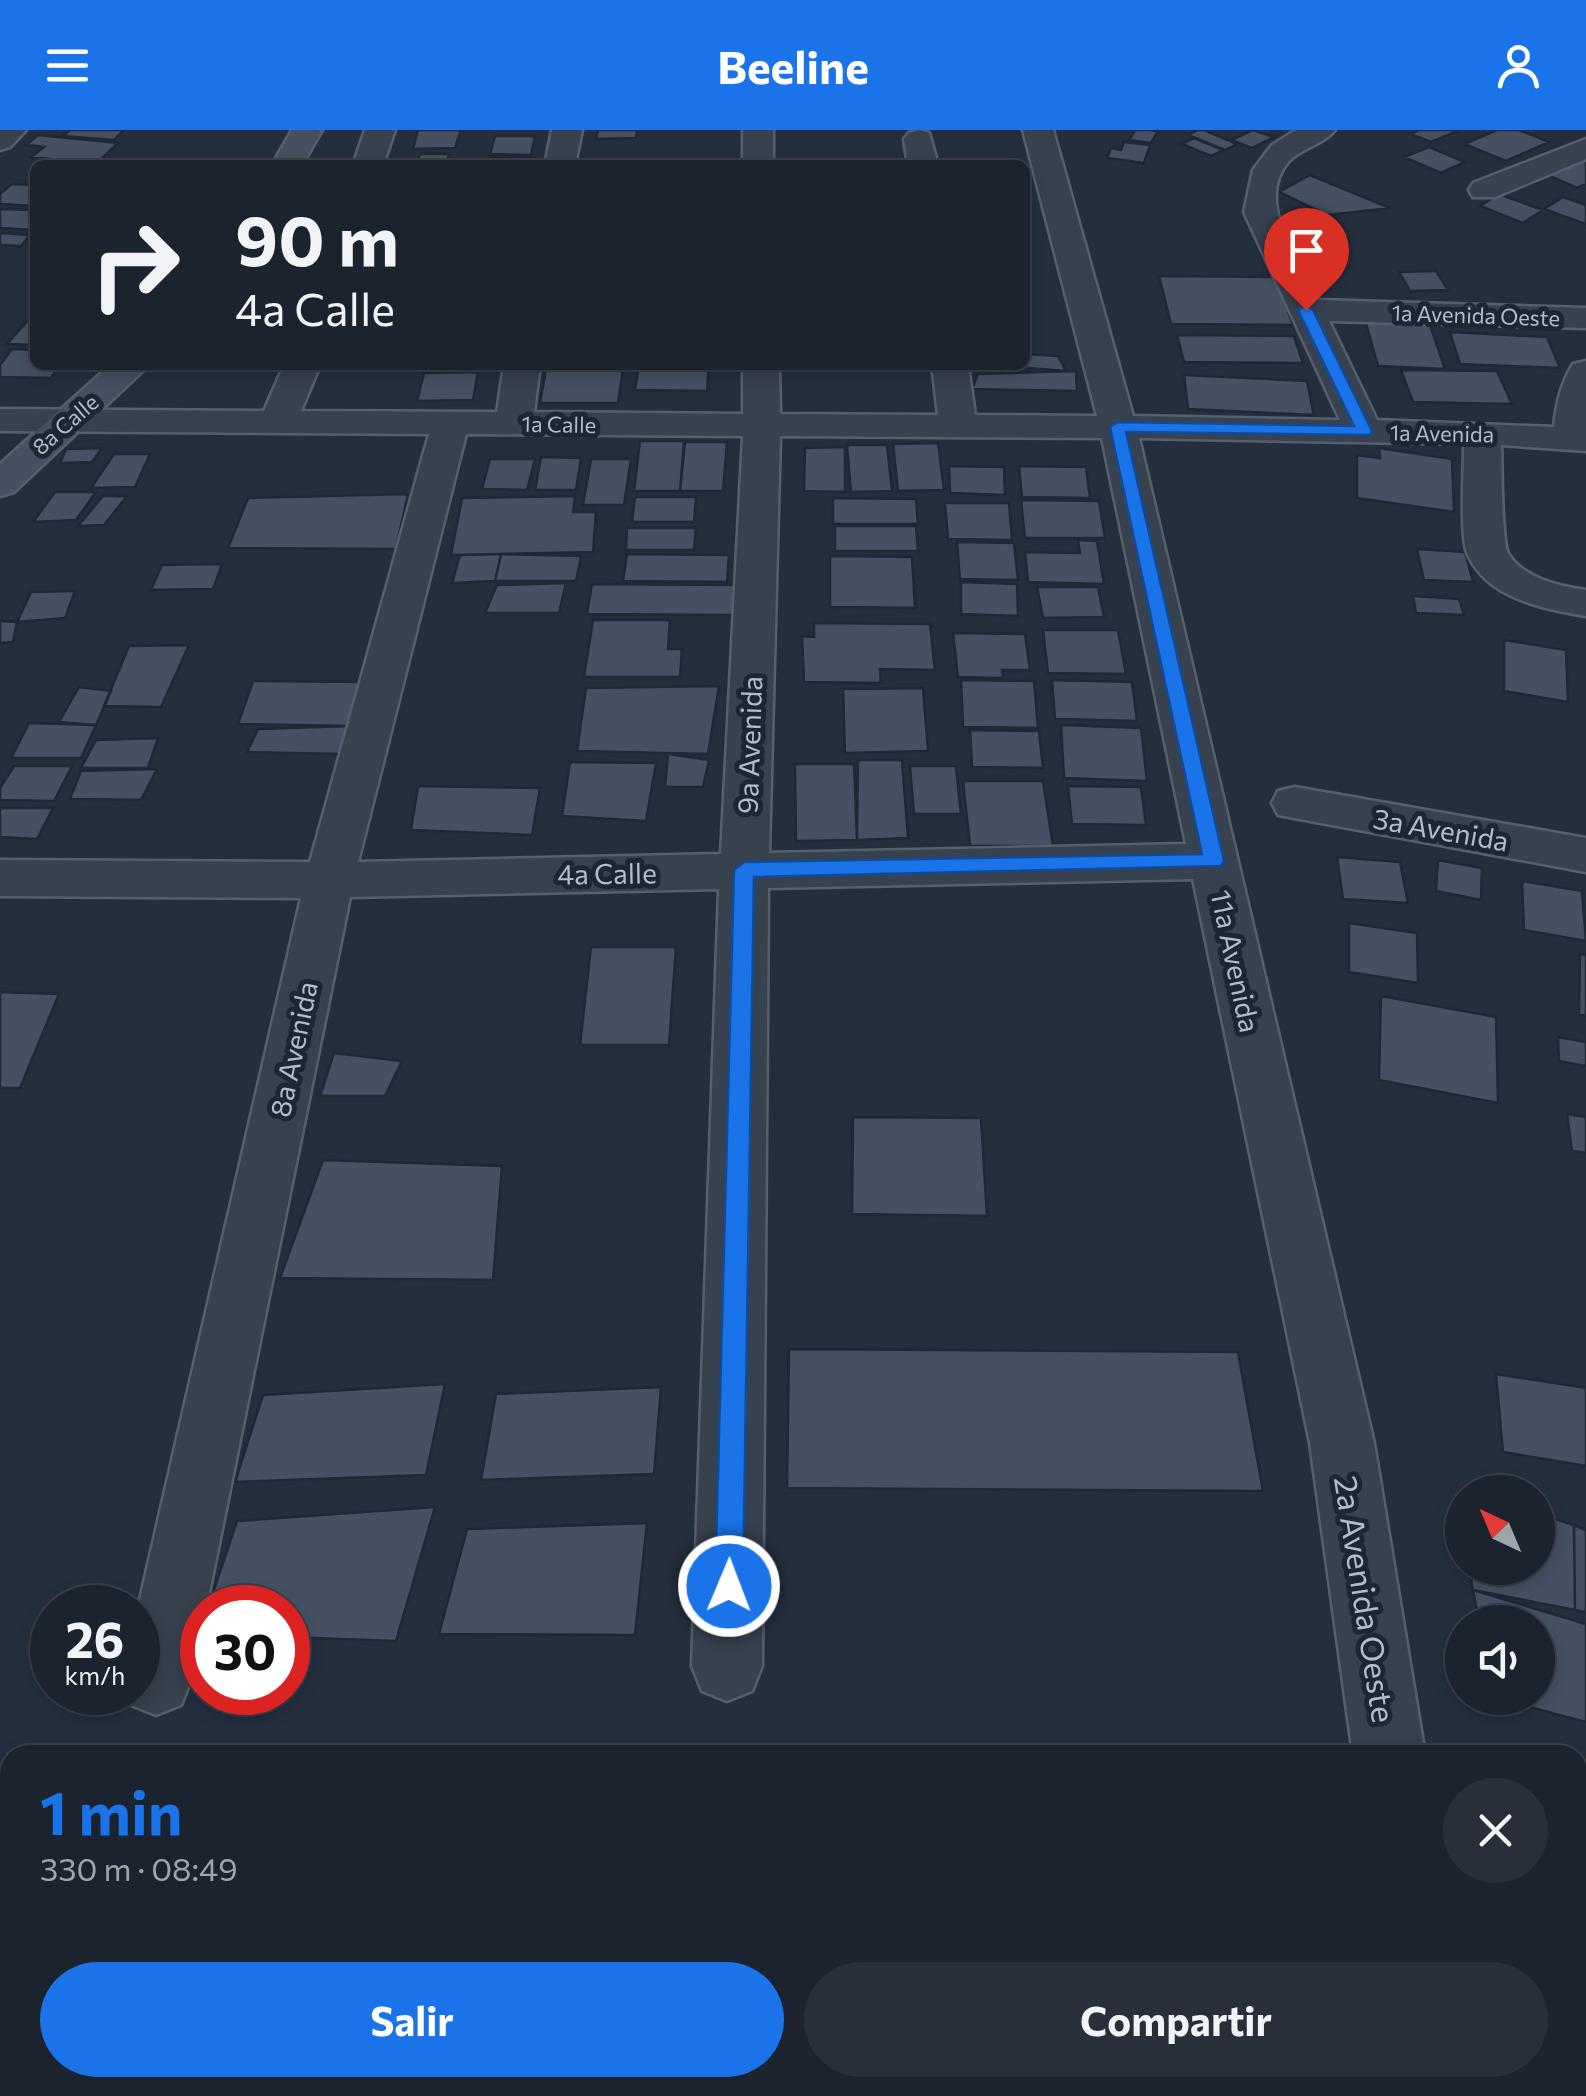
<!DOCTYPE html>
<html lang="es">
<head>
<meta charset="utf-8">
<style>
  body { margin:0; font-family:Commissioner,sans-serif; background:#282f3a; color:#f1f3f6; height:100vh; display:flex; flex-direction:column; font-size:38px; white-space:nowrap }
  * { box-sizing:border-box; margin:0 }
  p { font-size:32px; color:#a0a4aa }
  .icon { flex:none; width:55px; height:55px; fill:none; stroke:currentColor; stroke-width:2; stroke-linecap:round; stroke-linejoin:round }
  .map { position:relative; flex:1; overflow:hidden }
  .details { position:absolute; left:0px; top:1615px; width:1588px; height:352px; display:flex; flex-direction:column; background:#1b232e; border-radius:30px 30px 0 0; box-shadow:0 5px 15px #0003,0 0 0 2px #39404a }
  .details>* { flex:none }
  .guide { position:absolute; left:30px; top:30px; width:1000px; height:210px; border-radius:15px; box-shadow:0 5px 15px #0003,0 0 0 2px #39404a; background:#1b232e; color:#f1f3f6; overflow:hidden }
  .needle { width:65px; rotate:316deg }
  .tools { position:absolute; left:1445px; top:1345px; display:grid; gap:20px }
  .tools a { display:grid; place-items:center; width:110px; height:110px; border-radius:50%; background:#1b232e; box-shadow:0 5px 15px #0003,0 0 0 2px #39404a; font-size:50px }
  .speed { position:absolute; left:30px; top:1455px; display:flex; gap:20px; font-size:50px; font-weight:700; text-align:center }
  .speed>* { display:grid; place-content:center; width:130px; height:130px; border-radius:50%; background:#1b232e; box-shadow:0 5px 15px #0003,0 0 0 2px #39404a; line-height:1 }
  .speed small { font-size:25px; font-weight:400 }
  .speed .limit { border:15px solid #d22; background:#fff; color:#111 }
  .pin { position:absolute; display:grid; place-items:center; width:85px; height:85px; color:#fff; margin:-102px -42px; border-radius:50% 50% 50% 0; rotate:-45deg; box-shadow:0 0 10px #0007 }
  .pin .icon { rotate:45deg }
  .me { position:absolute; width:110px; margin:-55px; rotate:1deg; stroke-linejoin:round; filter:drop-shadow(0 0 8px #0008) }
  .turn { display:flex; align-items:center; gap:35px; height:210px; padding:0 40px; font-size:45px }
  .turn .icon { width:130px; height:130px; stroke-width:2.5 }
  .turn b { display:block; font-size:70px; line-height:85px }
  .round { display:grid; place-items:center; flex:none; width:105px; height:105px; border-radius:52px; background:#282f3a }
  .summary { display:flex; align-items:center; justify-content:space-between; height:170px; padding:0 40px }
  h1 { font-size:60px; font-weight:700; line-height:75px; color:#1a73e8 }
  .button { display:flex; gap:20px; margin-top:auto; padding:20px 40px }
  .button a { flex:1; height:115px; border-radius:60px; background:#1a73e8; color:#fff; font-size:40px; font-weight:700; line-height:115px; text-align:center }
  .button a+a { background:#282f3a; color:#f1f3f6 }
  header { display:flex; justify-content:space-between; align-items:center; height:130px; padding:0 40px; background:#1a73e8; color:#fff; font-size:45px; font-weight:700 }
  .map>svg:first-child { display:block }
  .building { fill:#455162; stroke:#1f2835; stroke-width:2.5 }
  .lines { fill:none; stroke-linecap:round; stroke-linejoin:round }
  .lane-casing { stroke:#565f6c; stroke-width:5 }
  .street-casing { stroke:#565f6c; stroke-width:5 }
  .secondary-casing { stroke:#565f6c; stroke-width:5 }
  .lane { fill:#38414e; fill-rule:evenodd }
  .street { fill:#38414e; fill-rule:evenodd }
  .secondary { fill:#465061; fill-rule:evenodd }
  .route { fill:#1a73e8; stroke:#114b97; stroke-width:2.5 }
  .labels { text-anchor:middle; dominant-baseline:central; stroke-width:10; stroke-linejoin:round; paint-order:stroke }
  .far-street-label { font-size:22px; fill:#b4bcc9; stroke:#1d2633 }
  .street-label { font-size:28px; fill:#b4bcc9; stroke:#1d2633 }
  .near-street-label { font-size:32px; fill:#b4bcc9; stroke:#1d2633 }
</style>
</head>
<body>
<header><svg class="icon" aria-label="menu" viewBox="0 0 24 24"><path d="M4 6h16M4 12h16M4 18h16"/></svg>Beeline<svg class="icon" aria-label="person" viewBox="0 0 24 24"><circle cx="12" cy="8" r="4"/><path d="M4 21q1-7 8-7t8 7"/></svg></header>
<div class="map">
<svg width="1586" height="1966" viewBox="0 0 1586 1966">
  <rect width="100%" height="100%" fill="#242f3e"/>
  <path class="building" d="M70,0H124L114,10L63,6Z
    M418,0H461L455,18L413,19Z
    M598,0H637L636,8L596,9Z
    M1135,0H1149L1158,1L1151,13L1129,10Z
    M1198,0H1204L1237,14L1225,20L1188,5Z
    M1253,0L1274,7L1252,18L1231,10Z
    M1419,0H1460L1431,12L1410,4Z
    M1497,0H1519L1549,12L1506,31L1464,14Z
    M38,5L118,13L96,34L31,27L44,17L26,15Z
    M495,6H535L531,25L490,24Z
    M1194,8L1223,20L1211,26L1182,14Z
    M1124,12L1150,15L1144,33L1107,28L1111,18L1121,20Z
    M1429,17L1465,32L1441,43L1404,27Z
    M420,24H449L446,35H408L417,32Z
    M1586,27V54L1577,58L1545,44Z
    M490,28H531L530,35H489Z
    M1310,45L1390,78L1327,85L1279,62Z
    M12,54L35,55V76L0,74V64Z
    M1499,64L1543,80L1523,93L1480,76Z
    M1563,67L1586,75V94L1544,79Z
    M0,79L35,80V100L0,98Z
    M0,103L30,105L21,116L0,115Z
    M1436,141L1448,160L1410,161L1399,142Z
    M1159,146L1276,147L1293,195L1171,194Z
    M31,187H35V215L7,214Z
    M1365,190L1429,192L1445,239L1378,236Z
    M1450,202L1547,207L1560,238L1460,234Z
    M1177,205L1294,206L1303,233L1184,232Z
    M12,219L35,220V235H60L51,248L0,247V235Z
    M1025,224L1058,226L1066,241L992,235H1025Z
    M639,235H709L707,261L635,260Z
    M546,239H623L618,273H540Z
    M1401,240L1497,241L1512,274L1413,272Z
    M1076,241L1077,261L972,259L978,244Z
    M478,242L473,270L417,271L424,243Z
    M1184,245L1307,251L1314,285L1188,279Z
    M640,311H684L680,361H634Z
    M685,312H727L723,361H680Z
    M938,313L944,360L898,361L893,314Z
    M847,315H887L892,361L851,362Z
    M845,317V362L804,361L805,318Z
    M102,318L92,332L60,333L66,319Z
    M1379,318L1452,329L1454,382L1357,368V325L1380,328Z
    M114,324H150L135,357L91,358Z
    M541,327L581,328L576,360H535Z
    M490,329H535L527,360L482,359Z
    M591,329H631L624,375H583Z
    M949,336L1004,337L1005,365L950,363Z
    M1019,336L1086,337L1090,368L1022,367Z
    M55,362H96L76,390L33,392Z
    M408,364L396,419L228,418L248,368Z
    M103,366H127L104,395L78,396Z
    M575,366L573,382H596L593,422L451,425L462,368Z
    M635,367H696L694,392H632Z
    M833,368L916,369L918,394H833Z
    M1021,370L1099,371L1105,408H1025Z
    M945,373H1009L1012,410L948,409Z
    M835,396H916L918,421H835Z
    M627,398H696L694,420H626Z
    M1078,410L1097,411L1104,454L1028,452L1025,422L1080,423Z
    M957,412L1014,413L1018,450L960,449Z
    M1417,419L1465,422L1473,452L1424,450Z
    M501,424L495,451L452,453L460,425Z
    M501,424L581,426L576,451H495Z
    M627,424L729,425L727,452L623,451Z
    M830,426L912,427L915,478L830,477Z
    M222,434L213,459L151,460L162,435Z
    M961,452L1017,454L1018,486L961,484Z
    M566,453L559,483H485L497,455Z
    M592,454L737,455L735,485L587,484Z
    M1037,457H1098L1104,487L1043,488Z
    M75,461L65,488L17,492L31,462Z
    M1413,466L1459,469L1464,485L1416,483Z
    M593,490H670L668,519H682L680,547H584Z
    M0,491L17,492L13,512L0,513Z
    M814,493L930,494L935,540L880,539L881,553L804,552L802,506L814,507Z
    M1043,500H1118L1126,544L1048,543Z
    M953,503L1025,504L1030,540H1002L1003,548L958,547Z
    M1504,510L1566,520L1568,572L1504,561Z
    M189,515L161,577L104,576L129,516Z
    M961,550L1034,551L1038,598L963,597Z
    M1052,550L1132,552L1137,591L1055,589Z
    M253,551L362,552L350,596L238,594Z
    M719,556L708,624L577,621L586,558Z
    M79,557L111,561L96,595L59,592Z
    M923,558L928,621L845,623L843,559Z
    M29,593L96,595L81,628H11Z
    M1061,595L1141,598L1147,651L1064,648Z
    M350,596L342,624L247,622L258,599Z
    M970,600L1039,601L1043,638L972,637Z
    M158,608L148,638H81L96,610Z
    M668,624L709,630L703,657H665Z
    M858,630H902L908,708L857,710Z
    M570,632L656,633L646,691L562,686Z
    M795,634H854L857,710L796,711Z
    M14,636H72L54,671L0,670V658Z
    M910,636H956L961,684H914Z
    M157,639L141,670L70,669L81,641Z
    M963,651H1043L1053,716H970Z
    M418,656L540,658L532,705L411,700Z
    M1068,656L1141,657L1146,695L1072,694Z
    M0,678H53L37,709L0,707Z
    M1337,727L1400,732L1408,773L1343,769Z
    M1438,730L1482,738L1481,770L1436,761Z
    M1522,751L1582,761L1586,811L1524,800Z
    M1349,793L1417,803L1418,853L1349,842Z
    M591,817H676L669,915H580Z
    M1580,824L1586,825V886L1579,884Z
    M0,862L59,864L20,958H0Z
    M1381,866L1496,887L1498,973L1379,950Z
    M1558,907L1586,912V936L1559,931Z
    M334,923L402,931L385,966H320Z
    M1567,984L1586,987V1023L1572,1021Z
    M853,987L981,988L987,1086L852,1084Z
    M323,1030L502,1036L493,1150L280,1148Z
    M789,1219L1238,1222L1263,1361L787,1358Z
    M1496,1244L1586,1258V1336L1503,1322Z
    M445,1254L426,1345L235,1352L263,1265Z
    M661,1257L654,1344L481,1350L496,1264Z
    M435,1377L396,1511L288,1507V1478H208L237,1391Z
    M1538,1384L1574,1395L1575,1480L1473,1460L1469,1438H1538Z
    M647,1393L635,1505L439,1504L467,1399Z
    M1574,1395L1586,1400V1482L1575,1480Z
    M1473,1460L1586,1494V1592L1496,1568H1538V1492H1479Z"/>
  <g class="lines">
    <defs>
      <path id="lane" d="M0,1800L10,1801V1843L0,1842Z
        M1004,1958H1048L1050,1966H1006Z"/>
      <path id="street" d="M0,0H26L10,17L0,20Z
        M365,0H395L383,35H353Z
        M552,0H582L575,35H545Z
        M743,0H773V35H743Z
        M919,0L929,3L938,35H908L904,9L909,3Z
        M1023,0H1053L1133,286L1340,290L1244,82L1253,40L1272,15L1296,0H1335C1324,14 1302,18 1289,31C1253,71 1300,133 1319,170L1586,178V198L1329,191L1377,290L1554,297C1556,275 1561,253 1573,234L1586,231V321L1501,315C1502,334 1501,414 1509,425C1525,449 1560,456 1586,460V486C1543,479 1486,468 1467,423C1460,405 1464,337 1464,314L1139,308L1374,1313L1425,1625H1353L1310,1313L1193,749L768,758L762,1536L752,1561L727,1571L702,1561L692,1536L719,759L350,767L206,1478H202L191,1550L181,1575L156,1585L131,1575L126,1562H138V1478L301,768L0,766V730L310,732L429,304L0,301V279L264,281L284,235H320L301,281L497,282L504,235H540L534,282L743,284V235H779L780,284L938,285L932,235H968L975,285L1097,286ZM466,304L743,306L721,724L358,732ZM780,306L1102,308L1186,714L769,723Z
        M1586,9V29L1495,67H1473L1469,60L1473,53Z
        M1295,657L1586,708V742L1278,685L1272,673L1278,661Z
        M1400,1958H1480L1481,1966H1401Z"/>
      <path id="secondary" d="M292,0H322L302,35H272Z
        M110,235H149L14,362L0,366V334Z"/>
    </defs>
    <use href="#lane" class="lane-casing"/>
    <use href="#street" class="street-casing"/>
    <use href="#secondary" class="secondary-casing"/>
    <use href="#lane" class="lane"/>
    <use href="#street" class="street"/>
    <use href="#secondary" class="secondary"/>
  </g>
  <path class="route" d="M1306,176L1313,180L1372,301L1370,305L1126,302L1224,731L1221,736L754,747L743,1456L739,1466L729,1470L719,1466L715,1456L734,740L744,732L1202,724L1110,297L1118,292L1354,296L1298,180Z"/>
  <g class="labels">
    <g class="far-street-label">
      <text transform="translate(1476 185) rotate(2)">1a Avenida Oeste</text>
      <text transform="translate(65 294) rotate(-41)">8a Calle</text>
      <text transform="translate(559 294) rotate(1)">1a Calle</text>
      <text transform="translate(1442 303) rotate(1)">1a Avenida</text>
    </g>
    <g class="street-label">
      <text transform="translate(749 615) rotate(-88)">9a Avenida</text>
      <text transform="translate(1441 699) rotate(10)">3a Avenida</text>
      <text transform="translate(607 743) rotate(-1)">4a Calle</text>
      <text transform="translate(1236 831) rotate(78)">11a Avenida</text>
      <text transform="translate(293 919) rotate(-78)">8a Avenida</text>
    </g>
    <g class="near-street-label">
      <text transform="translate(1366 1469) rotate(81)">2a Avenida Oeste</text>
    </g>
  </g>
</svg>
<div class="tools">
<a><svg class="needle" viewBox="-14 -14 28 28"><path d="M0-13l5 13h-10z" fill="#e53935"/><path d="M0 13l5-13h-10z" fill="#a0a4aa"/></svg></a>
<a><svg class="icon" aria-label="sound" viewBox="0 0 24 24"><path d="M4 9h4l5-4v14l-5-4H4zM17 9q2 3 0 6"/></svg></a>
</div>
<div class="speed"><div>26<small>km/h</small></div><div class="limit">30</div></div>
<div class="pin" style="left:1306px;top:180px;background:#d93025"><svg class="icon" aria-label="arrive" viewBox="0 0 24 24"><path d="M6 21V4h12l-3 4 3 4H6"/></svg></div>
<svg class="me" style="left:729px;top:1456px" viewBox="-20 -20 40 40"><circle r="17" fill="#1a73e8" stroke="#fff" stroke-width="3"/><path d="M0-11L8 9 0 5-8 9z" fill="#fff"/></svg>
<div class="guide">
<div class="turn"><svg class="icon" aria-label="right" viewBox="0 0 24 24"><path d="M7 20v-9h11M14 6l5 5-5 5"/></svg><div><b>90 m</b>4a Calle</div></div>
</div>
<section class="details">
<div class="summary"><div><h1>1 min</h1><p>330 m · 08:49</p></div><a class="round"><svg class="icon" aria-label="close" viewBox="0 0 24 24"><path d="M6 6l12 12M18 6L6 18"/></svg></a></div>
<div class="button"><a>Salir</a><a>Compartir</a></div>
</section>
</div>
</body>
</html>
